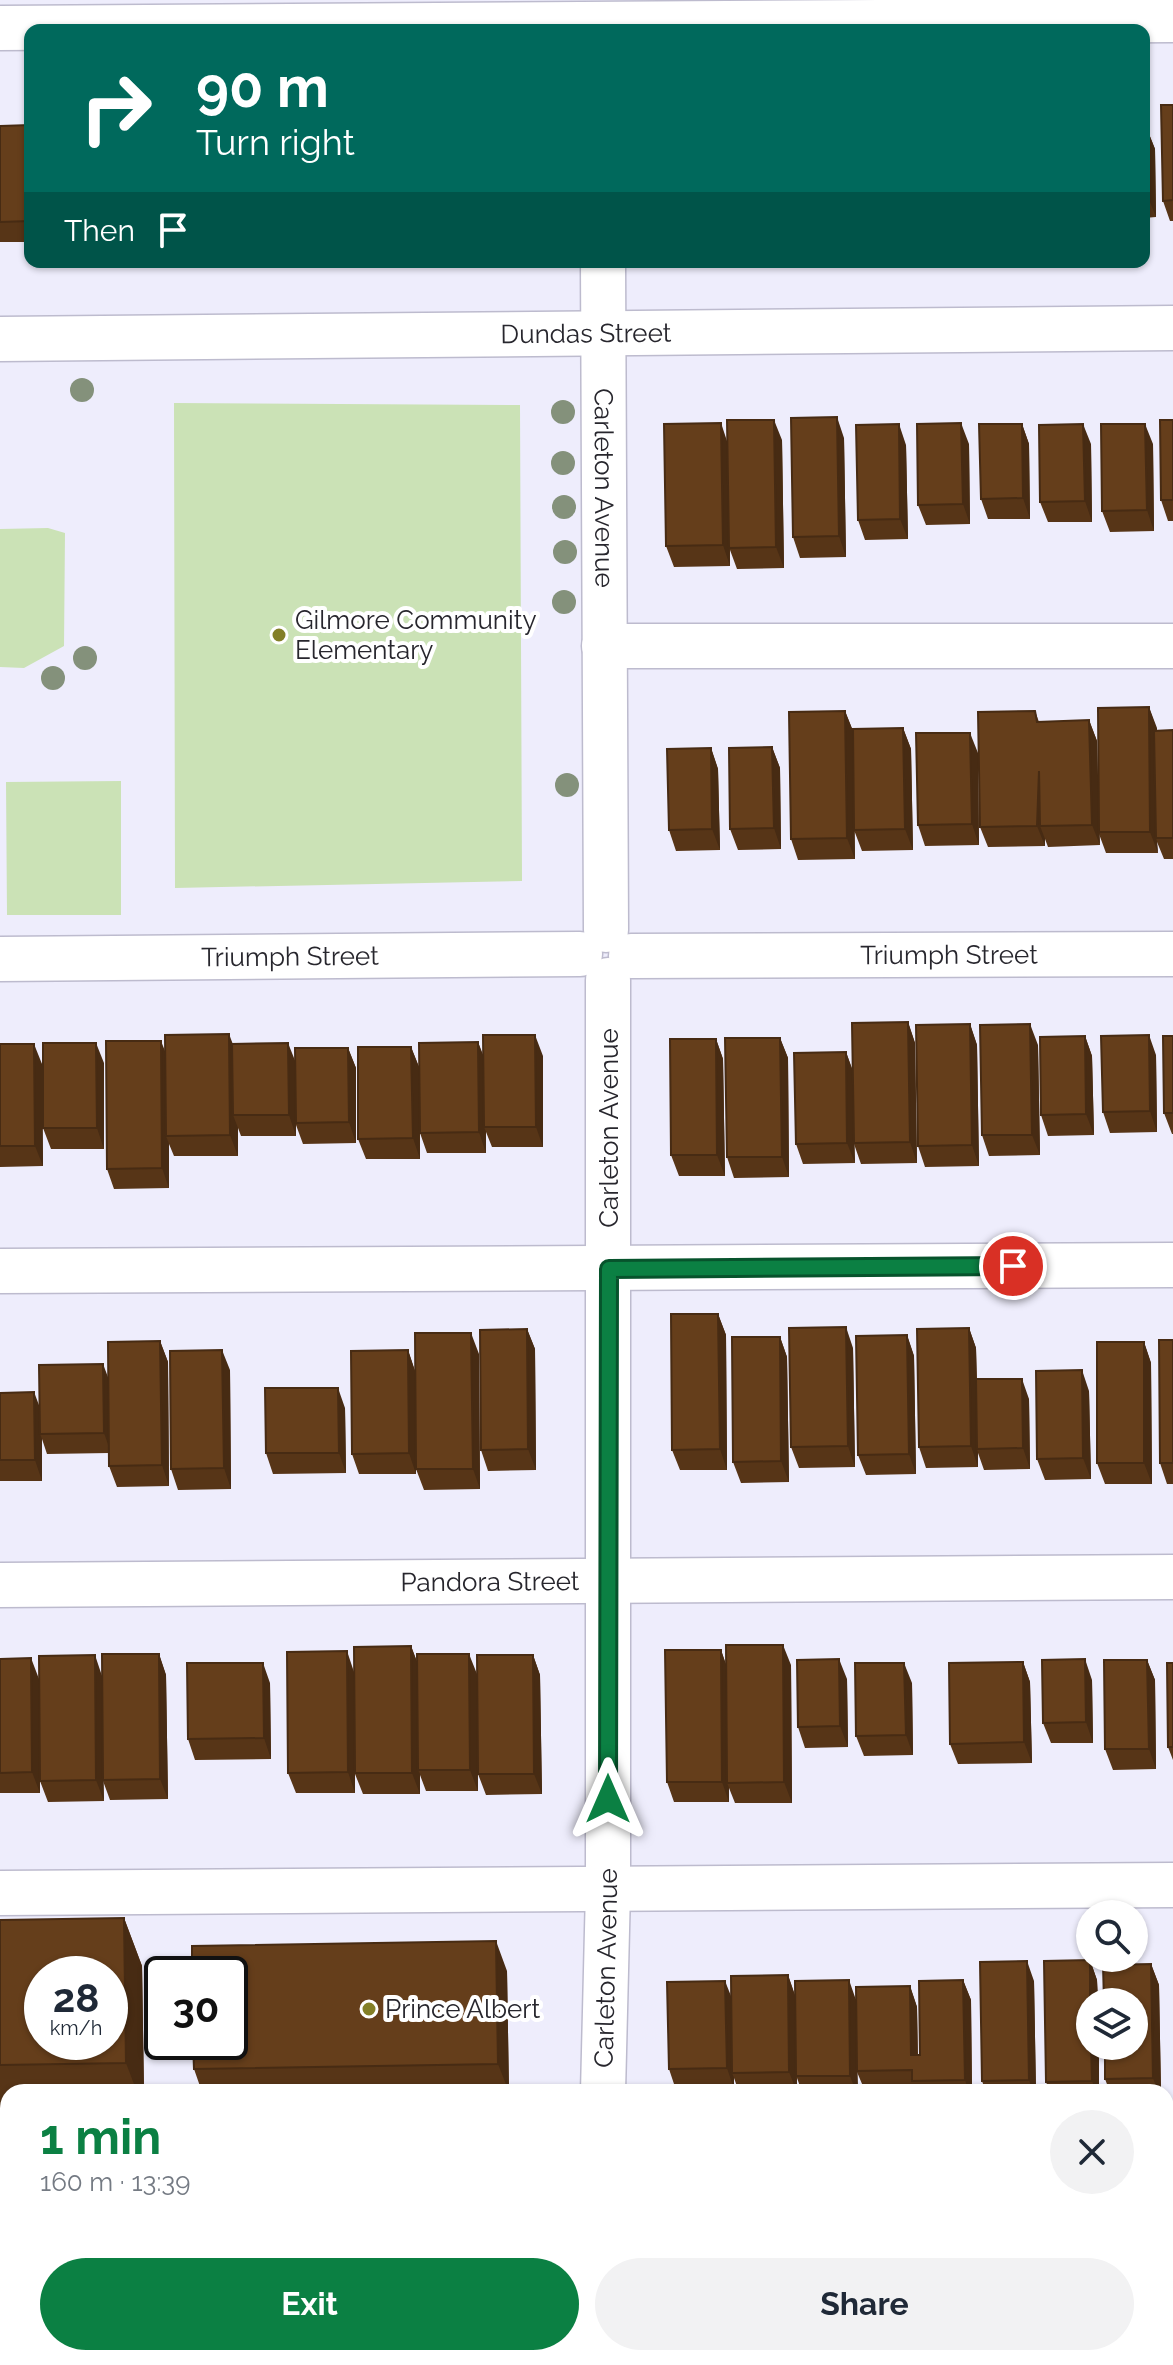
<!DOCTYPE html>
<html lang="en">
<head>
<meta charset="utf-8">
<style>
  body { margin:0; font-family:Raleway,sans-serif; background:#f2f2f3; color:#1f2937; height:100vh; display:flex; flex-direction:column; font-size:30px; white-space:nowrap }
  * { box-sizing:border-box; margin:0 }
  p { font-size:26px; color:#747a83 }
  .icon { flex:none; width:44px; height:44px; fill:none; stroke:currentColor; stroke-width:2; stroke-linecap:round; stroke-linejoin:round }
  .map { position:relative; flex:1; overflow:hidden }
  .drawer { position:absolute; left:0px; top:2084px; width:1174px; height:282px; display:flex; flex-direction:column; background:#fff; border-radius:24px 24px 0 0; box-shadow:0 2px 6px #0004 }
  .drawer>* { flex:none }
  .hud { position:absolute; left:24px; top:24px; width:1126px; height:244px; border-radius:16px; box-shadow:0 2px 6px #0004; background:#00695c; color:#fff; overflow:hidden }
  .buttons { position:absolute; left:1076px; top:1900px; display:grid; gap:16px }
  .buttons a { display:grid; place-items:center; width:72px; height:72px; border-radius:50%; background:#fff; box-shadow:0 2px 6px #0004; font-size:40px }
  .speed { position:absolute; left:24px; top:1956px; display:flex; gap:16px; font-size:40px; font-weight:700; text-align:center }
  .speed>* { display:grid; place-content:center; width:104px; height:104px; border-radius:50%; background:#fff; box-shadow:0 2px 6px #0004; line-height:1 }
  .speed small { font-size:20px; font-weight:400 }
  .speed .limit { border:4px solid #111; border-radius:12px; background:#fff; color:#111 }
  .pin { position:absolute; display:grid; place-items:center; width:68px; height:68px; color:#fff; margin:-34px; border:4px solid #fff; border-radius:50%; box-shadow:0 2px 8px #0007 }
  .me { position:absolute; width:88px; margin:-44px; rotate:0deg; stroke-linejoin:round; filter:drop-shadow(0 0 6px #0008) }
  .turn { display:flex; align-items:center; gap:28px; height:168px; padding:0 40px; font-size:36px }
  .turn .icon { width:104px; height:104px; stroke-width:2.5 }
  .turn b { display:block; font-size:56px; line-height:68px }
  .then { display:flex; align-items:center; height:76px; padding:0 40px; background:#0003; gap:16px; font-size:30px }
  .round { display:grid; place-items:center; flex:none; width:84px; height:84px; border-radius:42px; background:#f2f2f3 }
  .summary { display:flex; align-items:center; justify-content:space-between; height:136px; padding:0 40px }
  h1 { font-size:48px; font-weight:700; line-height:60px; color:#0b8043 }
  .button { display:flex; gap:16px; margin-top:auto; padding:16px 40px }
  .button a { flex:1; height:92px; border-radius:48px; background:#0b8043; color:#fff; font-size:32px; font-weight:700; line-height:92px; text-align:center }
  .button a+a { background:#f2f2f3; color:#1f2937 }
  .map>svg:first-child { display:block }
  .commercial { fill:#e5e2f8 }
  .green { fill:#cbe2b6 }
  .lines { fill:none; stroke-linecap:round; stroke-linejoin:round }
  .minor-casing { stroke:#bdbbce; stroke-width:47 }
  .minor { stroke:#fff; stroke-width:44 }
  .tree { fill:#84917b }
  .wall { fill:#573517 }
  .shaded-wall { fill:#472b13 }
  .building { fill:#653e1b; stroke:#472b13; stroke-width:2; fill-rule:evenodd }
  .route-casing { stroke:#07532c; stroke-width:20 }
  .route { stroke:#0b8043; stroke-width:14 }
  .poi-dot { fill:#837f27; stroke:#fff; stroke-width:3 }
  .labels { text-anchor:middle; dominant-baseline:central; stroke-width:8; stroke-linejoin:round; paint-order:stroke }
  .street-label { font-size:26px; fill:#27262d; stroke:#fff }
  .poi-label { font-size:26px; fill:#27262d; stroke:#fff; text-anchor:start }
</style>
</head>
<body>
<div class="map">
<svg width="1173" height="2365" viewBox="0 0 1173 2365">
  <rect width="100%" height="100%" fill="#eeedfc"/>
  <path class="commercial" d="M0,2236H8V2358H148V2365H0Z"/>
  <path class="green" d="M174,403L520,405L522,881L175,888Z
    M48,528L65,533L64,646L24,668L0,667V529Z
    M121,781V915H7L6,782Z"/>
  <g class="lines">
    <defs>
      <g id="minor">
        <path d="M0,28L1173,20"/>
        <path id="s1" d="M603,262L606,930"/>
        <path id="s2" d="M0,339L1173,328"/>
        <path d="M604,646H1173"/>
        <path id="s3" d="M631,956L1173,954"/>
        <path id="s4" d="M0,959L580,954"/>
        <path d="M0,1271L1173,1265"/>
        <path id="s5" d="M0,1585L1173,1577"/>
        <path d="M0,1893L1173,1885"/>
        <path id="s6" d="M603,2092L608,1890V980"/>
        <path d="M1166,2196H1173"/>
        <path d="M0,2206H8"/>
        <path d="M587,2358V2365"/>
        <path d="M840,2358V2365"/>
        <path d="M936,2365V2358"/>
      </g>
    </defs>
    <use href="#minor" class="minor-casing"/>
    <use href="#minor" class="minor"/>
  </g>
  <g class="tree">
    <circle cx="82" cy="390" r="12"/>
    <circle cx="563" cy="412" r="12"/>
    <circle cx="563" cy="463" r="12"/>
    <circle cx="564" cy="507" r="12"/>
    <circle cx="565" cy="552" r="12"/>
    <circle cx="564" cy="602" r="12"/>
    <circle cx="85" cy="658" r="12"/>
    <circle cx="53" cy="678" r="12"/>
    <circle cx="567" cy="785" r="12"/>
  </g>
  <path class="wall" d="M1173,105V221H1170L1163,201Z
    M30,125V242H0V126Z
    M1144,129H1147L1155,149L1156,217L1144,218Z
    M1173,420V521H1168L1161,500Z
    M1022,424L1029,444L1030,519H988L981,499Z
    M844,438L846,557L800,558L793,537Z
    M782,440L784,568L737,569L730,550V566L674,567L666,546L727,442Z
    M969,444L970,524L926,525L918,505Z
    M1091,444L1092,522H1048L1040,502Z
    M1153,444L1154,531L1110,532L1102,511Z
    M906,445L908,539L865,540L858,520Z
    M1149,707L1157,731L1173,730V859H1164L1157,842L1158,853H1106L1099,834L1100,845L1048,847L1045,839V846L988,847L980,827L1035,711L1039,722L1089,720L1097,741L1098,805Z
    M845,711L853,731L855,859L798,860L791,839Z
    M903,728L911,749L913,850L862,851L854,830Z
    M772,747L780,768L781,849L738,850L730,829Z
    M711,748L718,769L720,850L676,851L669,830Z
    M978,753L979,845L925,846L918,825Z
    M908,1022L915,1043L917,1163L861,1164L854,1144L855,1163L803,1164L796,1144L846,1052L853,1071Z
    M970,1024L977,1045L979,1166L925,1167L918,1146Z
    M1085,1036L1092,1056L1094,1135L1048,1136L1041,1115Z
    M1173,1036V1134H1172L1164,1113Z
    M780,1038L788,1058L789,1177L734,1178L727,1157Z
    M716,1039L723,1059L725,1176H679L671,1155Z
    M478,1042L483,1057L543,1056V1147H492L486,1132V1153H427L420,1133V1159H366L358,1139L411,1047L419,1067Z
    M0,1044L42,1064L43,1166L0,1167Z
    M233,1044L295,1062L348,1048L356,1068V1143L303,1144L296,1125V1136H241L238,1128V1156H174L169,1144V1188L114,1189L107,1169L166,1053Z
    M1038,1045L1040,1155L989,1156L982,1135Z
    M1156,1055L1157,1132L1110,1133L1103,1112Z
    M104,1063V1149H51L43,1128Z
    M718,1314L726,1335L727,1470H680L672,1450Z
    M969,1328L976,1348L977,1379L1029,1399L1030,1469L984,1470L978,1453V1467L926,1468L919,1447Z
    M527,1329L535,1349L536,1470L488,1471L481,1450Z
    M907,1335L914,1356L916,1474L866,1475L858,1455Z
    M780,1337L787,1357L789,1482L741,1483L733,1462Z
    M1173,1340V1484H1167L1160,1463Z
    M160,1341L168,1362L169,1486L117,1487L109,1466V1453L47,1454L42,1439V1481H0V1393L40,1407L109,1379Z
    M1144,1342L1151,1363L1152,1484H1105L1097,1463Z
    M853,1348L855,1467L799,1468L791,1447Z
    M408,1350L415,1371L416,1474H359L352,1454Z
    M479,1354L480,1489L424,1490L416,1469Z
    M230,1370L231,1489L178,1490L171,1469Z
    M1089,1391L1091,1479L1045,1480L1037,1459Z
    M345,1408L346,1473L273,1474L266,1453Z
    M411,1646L417,1662L477,1674L478,1791H426L420,1775V1794H363L355,1774V1793H296L288,1773L354,1671Z
    M721,1650L726,1665H791L792,1803H735L729,1788V1802H674L667,1782Z
    M159,1654L166,1675L168,1799L110,1800L103,1781L104,1801L48,1802L40,1781L102,1675Z
    M533,1655L540,1675L542,1794L486,1795L478,1774Z
    M0,1659L39,1679L40,1793H0Z
    M1147,1660L1155,1680L1156,1769L1113,1770L1105,1749Z
    M1023,1662L1030,1682L1032,1763L958,1764L950,1744Z
    M1173,1663V1760L1168,1747Z
    M847,1679L848,1747L805,1748L798,1727Z
    M1092,1680L1093,1743H1051L1043,1723Z
    M270,1683L271,1759L195,1760L188,1739Z
    M912,1683L913,1755L864,1756L856,1736Z
    M124,1918L142,1966L144,2092H8V2114H0V1920Z
    M1090,1960L1097,1980L1098,2002H1090V2046H1099V2092H1050L1046,2082Z
    M1151,1964L1159,1985L1161,2092H1110L1105,2079Z
    M507,1971L509,2092H202L194,2069Z
    M788,1975L795,1995L856,1999L910,1986L917,2007L918,2055H920L963,1980L971,2000L972,2092H916L915,2090L865,2091L857,2072L858,2092H802L797,2078V2092H739L734,2078V2089L676,2090L669,2069L731,1996Z
    M1034,1981L1036,2092H986L982,2081Z
    M1173,2259V2364H1088L1086,2358H1166V2260Z"/>
  <path class="shaded-wall" d="M1147,129L1155,149L1156,217L1148,197Z
    M837,417L844,438L846,557L839,536Z
    M774,420L782,440L784,568L776,547Z
    M721,423L728,444L730,566L723,545Z
    M961,423L969,444L970,524L963,504Z
    M899,424L906,445L908,539L900,519Z
    M1022,424L1029,444L1030,519L1023,498Z
    M1083,424L1091,444L1092,522L1085,501Z
    M1145,424L1153,444L1154,531L1147,510Z
    M1149,707L1157,728V838H1156L1157,842L1158,853L1150,832Z
    M845,711L853,731L855,859L847,838Z
    M1089,720L1097,741L1100,845L1092,825Z
    M903,728L911,749L913,850L905,829Z
    M970,733L978,753L979,845L972,824Z
    M772,747L780,768L781,849L774,828Z
    M711,748L718,769L720,850L712,829Z
    M1039,771L1040,826L1045,839V846L1037,826Z
    M908,1022L915,1043L917,1163L910,1142Z
    M970,1024L977,1045L979,1166L972,1145Z
    M1030,1024L1038,1045L1040,1155L1032,1135Z
    M229,1034L237,1055L233,1115L238,1128V1156L230,1135Z
    M535,1035L543,1056V1147L536,1127Z
    M1149,1035L1156,1055L1157,1132L1150,1111Z
    M1085,1036L1092,1056L1094,1135L1086,1114Z
    M780,1038L788,1058L789,1177L782,1157Z
    M716,1039L723,1059L725,1176L717,1155Z
    M161,1041L169,1061L166,1136L169,1144V1188L162,1168Z
    M478,1042L486,1062L484,1127L486,1132V1153L479,1132Z
    M96,1043L104,1063V1149L97,1128Z
    M288,1043L296,1063V1136L289,1115Z
    M34,1044L42,1064L43,1166L35,1146Z
    M411,1047L419,1067L420,1159L413,1138Z
    M348,1048L356,1068V1143L349,1122Z
    M846,1052L853,1072L855,1163L847,1143Z
    M718,1314L726,1335L727,1470L720,1449Z
    M846,1327L853,1348L855,1467L848,1446Z
    M969,1328L976,1348L978,1449H977L978,1453V1467L971,1446Z
    M527,1329L535,1349L536,1470L528,1449Z
    M471,1333L479,1354L480,1489L473,1469Z
    M907,1335L914,1356L916,1474L909,1454Z
    M780,1337L787,1357L789,1482L781,1461Z
    M160,1341L168,1362L169,1486L162,1465Z
    M1144,1342L1151,1363L1152,1484L1144,1463Z
    M222,1350L230,1370L231,1489L224,1468Z
    M408,1350L415,1371L416,1474L409,1453Z
    M103,1364L111,1385V1453L104,1433Z
    M1082,1370L1089,1391L1091,1479L1083,1458Z
    M1022,1379L1029,1399L1030,1469L1023,1448Z
    M338,1388L345,1408L346,1473L339,1453Z
    M34,1392L42,1413L40,1434L42,1439V1481L35,1460Z
    M783,1645L791,1665L792,1803L784,1782Z
    M411,1646L419,1667L418,1770L420,1774V1794L412,1773Z
    M721,1650L728,1670L727,1783L729,1788V1802L722,1782Z
    M347,1651L354,1672L355,1793L348,1772Z
    M159,1654L166,1675L168,1799L160,1779Z
    M469,1654L477,1674L478,1791L470,1770Z
    M95,1655L102,1676L104,1801L96,1780Z
    M533,1655L540,1675L542,1794L534,1774Z
    M31,1658L39,1679L40,1793L32,1772Z
    M839,1659L847,1679L848,1747L840,1726Z
    M1085,1659L1092,1680L1093,1743L1086,1722Z
    M1147,1660L1155,1680L1156,1769L1149,1749Z
    M1023,1662L1030,1682L1032,1763L1024,1742Z
    M263,1663L270,1683L271,1759L264,1738Z
    M904,1663L912,1683L913,1755L906,1735Z
    M124,1918L142,1966L144,2092H137L126,2063Z
    M496,1941L507,1971L509,2092L498,2064Z
    M1090,1960L1097,1980L1098,2002H1091Z
    M1027,1961L1034,1981L1036,2092H1033L1029,2080Z
    M1151,1964L1159,1985L1161,2092H1158L1153,2078Z
    M788,1975L795,1996L797,2092L789,2072Z
    M849,1980L856,2000L858,2092H856L850,2076Z
    M963,1980L971,2000L972,2092H969L965,2080Z
    M725,1981L733,2001L732,2073L734,2078V2089L727,2068Z
    M910,1986L917,2007L918,2076L911,2055Z
    M1091,2046H1099V2092H1096L1092,2081Z
    M506,2358H524V2365H506Z
    M1054,2358H1067L1066,2365H1056Z"/>
  <path class="building" d="M1161,105H1173V200L1163,201Z
    M30,125V221L0,222V126Z
    M1144,129H1147L1148,197H1144Z
    M837,417L839,536L793,537L791,418Z
    M727,420H774L776,547L729,548Z
    M1160,420H1173V500H1161Z
    M721,423L723,545L666,546L664,424Z
    M961,423L963,504L918,505L917,424Z
    M899,424L900,519L858,520L856,425Z
    M979,424H1022L1023,498L981,499Z
    M1083,424L1085,501L1040,502L1039,425Z
    M1101,424H1145L1147,510L1102,511Z
    M1149,707L1150,832H1099L1098,708Z
    M845,711L847,838L791,839L789,712Z
    M1035,711L1037,722L1089,720L1092,825L1040,826L1039,771L1037,826L980,827L978,712Z
    M903,728L905,829L854,830L853,729Z
    M1173,730V838H1156L1154,731Z
    M916,733H970L972,824L918,825Z
    M772,747L774,828L730,829L729,748Z
    M711,748L712,829L669,830L667,749Z
    M908,1022L910,1142L854,1143L852,1023Z
    M970,1024L972,1145L918,1146L916,1025Z
    M1030,1024L1032,1135H982L980,1025Z
    M229,1034L230,1135L166,1136L165,1035Z
    M483,1035H535L536,1127H484Z
    M1149,1035L1150,1111L1103,1112L1101,1036Z
    M1085,1036L1086,1114L1041,1115L1040,1037Z
    M1163,1036H1173V1113H1164Z
    M725,1038H780L782,1157H727Z
    M670,1039H716L717,1155H671Z
    M106,1041H161L162,1168L107,1169Z
    M478,1042L479,1132L420,1133L419,1043Z
    M43,1043H96L97,1128H43Z
    M288,1043L289,1115H233L232,1044Z
    M0,1044H34L35,1146H0Z
    M358,1047H411L413,1138L358,1139Z
    M295,1048H348L349,1122L296,1123Z
    M846,1052L847,1143L796,1144L794,1053Z
    M671,1314H718L720,1449L672,1450Z
    M846,1327L848,1446L791,1447L789,1328Z
    M969,1328L971,1446L919,1447L917,1329Z
    M527,1329L528,1449L481,1450L480,1330Z
    M415,1333H471L473,1469H416Z
    M907,1335L909,1454L858,1455L856,1336Z
    M732,1337H780L781,1461L733,1462Z
    M1159,1340H1173V1463H1160Z
    M160,1341L162,1465L109,1466L108,1342Z
    M1097,1342H1144V1463H1097Z
    M222,1350L224,1468L171,1469L170,1351Z
    M408,1350L409,1453L352,1454L351,1351Z
    M103,1364L104,1433L40,1434L39,1365Z
    M1082,1370L1083,1458L1037,1459L1036,1371Z
    M976,1379H1022L1023,1448L977,1449Z
    M265,1388H338L339,1453H266Z
    M34,1392L35,1460H0V1393Z
    M726,1645H783L784,1782L727,1783Z
    M411,1646L412,1773H355L354,1647Z
    M665,1650H721L722,1782H667Z
    M347,1651L348,1772L288,1773L287,1652Z
    M102,1654H159L160,1779L103,1780Z
    M417,1654H469L470,1770H418Z
    M95,1655L96,1780L40,1781L39,1656Z
    M477,1655H533L534,1774H478Z
    M31,1658L32,1772L0,1773V1659Z
    M839,1659L840,1726L798,1727L797,1660Z
    M1085,1659L1086,1722L1043,1723L1042,1660Z
    M1104,1660H1147L1149,1749H1105Z
    M1023,1662L1024,1742L950,1744L949,1663Z
    M187,1663H263L264,1738L188,1739Z
    M855,1663H904L906,1735L856,1736Z
    M1167,1663H1173V1747H1168Z
    M124,1918L126,2063L0,2065V1920ZM42,1974H110V2042H42Z
    M496,1941L498,2064L194,2069L193,2042H230V1974H192V1946Z
    M1090,1960V2046H1091L1092,2081L1046,2082L1044,1961Z
    M1027,1961L1029,2080L982,2081L980,1962Z
    M1151,1964L1153,2078L1105,2079V2046H1134V2002H1104L1103,1965Z
    M788,1975L789,2072L732,2073L731,1976Z
    M849,1980L850,2076H796L795,1981Z
    M963,1980L965,2080L912,2081V2070L857,2071L856,1987L910,1986L911,2055H920L919,1981Z
    M725,1981L727,2068L669,2069L667,1982Z
    M1173,2259V2338H1170V2334H1166V2260Z
    M129,2358H506V2365H129Z
    M981,2358H1058V2365H981Z"/>
  <g class="lines">
    <defs>
      <path id="route" d="M608,1799L609,1269L1013,1266"/>
    </defs>
    <use href="#route" class="route-casing"/>
    <use href="#route" class="route"/>
  </g>
  <g class="poi-dot">
    <circle cx="279" cy="635" r="8"/>
    <circle cx="369" cy="2009" r="8"/>
  </g>
  <g class="labels">
    <g class="street-label">
      <text stroke="none"><textPath href="#s2" startOffset="586">Dundas Street</textPath></text>
      <text stroke="none"><textPath href="#s1" startOffset="226">Carleton Avenue</textPath></text>
      <text stroke="none"><textPath href="#s3" startOffset="318">Triumph Street</textPath></text>
      <text stroke="none"><textPath href="#s4" startOffset="290">Triumph Street</textPath></text>
      <text transform="translate(609 1128) rotate(-90)">Carleton Avenue</text>
      <text stroke="none"><textPath href="#s5" startOffset="490">Pandora Street</textPath></text>
      <text stroke="none"><textPath href="#s6" startOffset="124">Carleton Avenue</textPath></text>
    </g>
    <g class="poi-label">
      <text x="295" y="620">Gilmore Community<tspan x="295" dy="30">Elementary</tspan></text>
      <text x="385" y="2009">Prince Albert</text>
    </g>
  </g>
</svg>
<div class="buttons">
<a><svg class="icon" aria-label="search" viewBox="0 0 24 24"><circle cx="10" cy="10" r="6"/><path d="M15 15l6 6"/></svg></a>
<a><svg class="icon" aria-label="layers" viewBox="0 0 24 24"><path d="M12 4l9 5-9 5-9-5zM3 14l9 5 9-5"/></svg></a>
</div>
<div class="speed"><div>28<small>km/h</small></div><div class="limit">30</div></div>
<div class="pin" style="left:1013px;top:1266px;background:#d93025"><svg class="icon" aria-label="arrive" viewBox="0 0 24 24"><path d="M6 21V4h12l-3 4 3 4H6"/></svg></div>
<svg class="me" style="left:608px;top:1799px" viewBox="-20 -20 40 40"><path d="M0-17L14 15 0 8-14 15z" fill="#0b8043" stroke="#fff" stroke-width="4"/></svg>
<div class="hud">
<div class="turn"><svg class="icon" aria-label="right" viewBox="0 0 24 24"><path d="M7 20v-9h11M14 6l5 5-5 5"/></svg><div><b>90 m</b>Turn right</div></div>
<div class="then">Then<svg class="icon" aria-label="arrive" viewBox="0 0 24 24"><path d="M6 21V4h12l-3 4 3 4H6"/></svg></div>
</div>
<section class="drawer">
<div class="summary"><div><h1>1 min</h1><p>160 m · 13:39</p></div><a class="round"><svg class="icon" aria-label="close" viewBox="0 0 24 24"><path d="M6 6l12 12M18 6L6 18"/></svg></a></div>
<div class="button"><a>Exit</a><a>Share</a></div>
</section>
</div>
</body>
</html>
